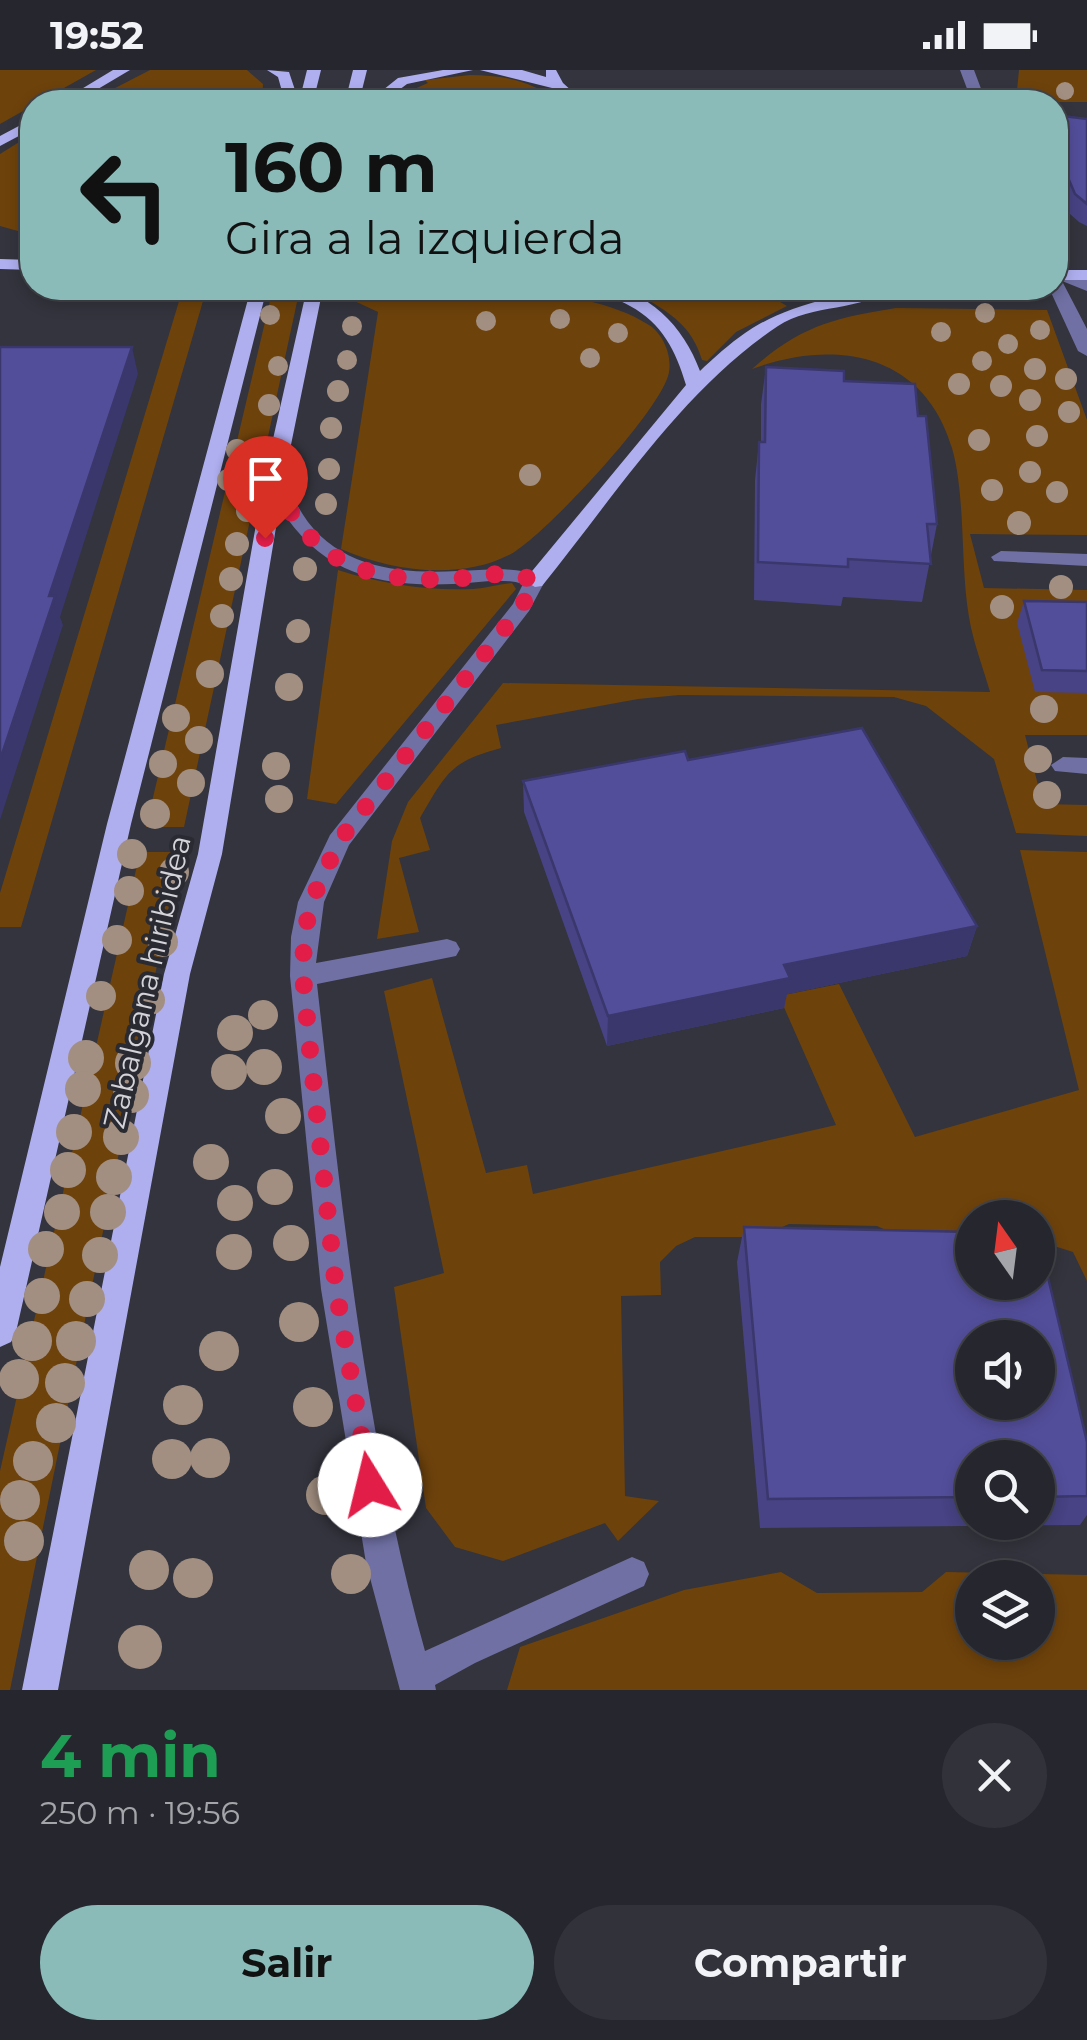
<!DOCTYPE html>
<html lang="es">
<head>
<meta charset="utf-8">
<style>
  body { margin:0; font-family:Montserrat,sans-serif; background:#32333a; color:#f1f3f6; height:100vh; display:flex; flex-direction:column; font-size:38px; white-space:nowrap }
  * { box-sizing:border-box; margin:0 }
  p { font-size:32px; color:#a4a5aa }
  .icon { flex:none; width:55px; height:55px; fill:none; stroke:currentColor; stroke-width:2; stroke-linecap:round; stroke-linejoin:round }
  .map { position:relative; height:1620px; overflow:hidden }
  .details { display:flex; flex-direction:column; background:#26272e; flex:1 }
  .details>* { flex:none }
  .hud { position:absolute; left:20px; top:20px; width:1048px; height:210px; border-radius:40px; box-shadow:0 5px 15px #0003,0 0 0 2px #42444a; background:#8bbbb9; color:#111; overflow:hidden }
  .needle { width:65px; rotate:346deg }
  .fabs { position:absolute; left:955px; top:1130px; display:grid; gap:20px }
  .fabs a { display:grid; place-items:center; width:100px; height:100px; border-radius:50%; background:#26272e; box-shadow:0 5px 15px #0003,0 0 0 2px #42444a; font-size:50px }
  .pin { position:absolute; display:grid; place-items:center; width:85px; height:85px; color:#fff; margin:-102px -42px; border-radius:50% 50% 50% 0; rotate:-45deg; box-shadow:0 0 10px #0007 }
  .pin .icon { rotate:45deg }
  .me { position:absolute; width:110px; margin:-55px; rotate:351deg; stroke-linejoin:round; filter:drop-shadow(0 0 8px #0008) }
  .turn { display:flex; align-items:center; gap:35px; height:210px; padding:0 40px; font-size:45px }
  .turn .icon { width:130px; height:130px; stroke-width:2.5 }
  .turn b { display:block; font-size:70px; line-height:85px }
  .round { display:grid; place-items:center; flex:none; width:105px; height:105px; border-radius:52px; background:#32333a }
  .summary { display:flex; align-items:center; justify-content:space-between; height:170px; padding:0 40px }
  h1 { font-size:60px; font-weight:700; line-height:75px; color:#1e9e55 }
  .primary-button { display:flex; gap:20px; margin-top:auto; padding:20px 40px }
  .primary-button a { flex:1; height:115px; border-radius:60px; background:#8bbbb9; color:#111; font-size:40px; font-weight:700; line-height:115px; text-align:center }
  .primary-button a+a { background:#32333a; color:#f1f3f6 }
  .status { display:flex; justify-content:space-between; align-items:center; height:70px; padding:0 50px; background:#26272e; direction:ltr }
  .status svg { height:28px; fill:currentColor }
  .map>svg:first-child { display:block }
  .green { fill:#6e420b; fill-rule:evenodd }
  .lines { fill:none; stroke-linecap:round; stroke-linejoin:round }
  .minor { fill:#7070a4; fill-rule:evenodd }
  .major { fill:#afaff0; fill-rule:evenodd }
  .tree { fill:#a28f81 }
  .wall { fill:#474384; fill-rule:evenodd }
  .shaded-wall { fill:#3a376c }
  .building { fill:#534e9a; stroke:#3a376c; stroke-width:2.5; fill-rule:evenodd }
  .route { stroke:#e11d48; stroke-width:18; stroke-dasharray:0 32.4 }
  .labels { text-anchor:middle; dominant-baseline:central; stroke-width:8; stroke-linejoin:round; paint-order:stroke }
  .street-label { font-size:30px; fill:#d3d3d9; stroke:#292a32 }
</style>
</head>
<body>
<div class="status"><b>19:52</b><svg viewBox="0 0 49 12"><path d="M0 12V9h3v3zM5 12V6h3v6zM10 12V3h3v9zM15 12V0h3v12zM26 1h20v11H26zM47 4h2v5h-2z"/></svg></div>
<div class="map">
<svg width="1087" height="1620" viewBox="0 0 1087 1620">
  <rect width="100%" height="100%" fill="#33343d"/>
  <path class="green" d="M0,0H96L0,54Z
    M150,0H247L263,14L262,32H88Z
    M1019,0H1087V32H1023L1017,20Z
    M470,5C503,5 533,11 559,32H398L407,22L428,13L425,10Z
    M32,64V165L0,156V84Z
    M183,218H220L216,230L203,231L21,857H0V823Z
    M273,218H300L184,757H146Z
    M350,220C435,221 576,208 649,255C663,264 672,285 669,302C663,339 545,465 511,484C460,511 391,501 341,479L378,242L348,228Z
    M661,227L775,229L787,236L736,262L707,291L702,290C693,260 676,247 650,231Z
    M896,238L1047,240L1087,350V465L970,464L984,518L1087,520V665H1025L1043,734L1087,735V766L1016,763L994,689L926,636L894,627L679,625L638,629L496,655L501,678C449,692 446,704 420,748L430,780L399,788L419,862L377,869L392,771L408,732L503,613L990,622C983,597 973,572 969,547C960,495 966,428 952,378C924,283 836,268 752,299C800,256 834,248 896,238Z
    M338,500C382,514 427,521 473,519C486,518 499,514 512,513L516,519L336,734L307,729Z
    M1020,780L1087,782V1211L1073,1182L1038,1171V1148H972V1170L905,1169L877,1156L789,1154L760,1167H695L676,1176L660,1192L661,1225L621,1226L625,1426L659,1431L618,1471L605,1453L503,1491L455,1477L426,1438L394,1217L444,1203L384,921L432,908L486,1103L527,1095L533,1124L836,1055L779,926L839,914L915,1067L1079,1020Z
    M140,782H180L10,1620H0V1401Z
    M781,1502L817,1523L922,1522L946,1502L1087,1505V1620H507L520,1577L684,1520ZM972,1508H1038V1572H972Z"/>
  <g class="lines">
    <path class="minor" d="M960,0H974L986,32H972Z
      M1055,197L1087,210V221L1062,211L1087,259V286L1078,281L1049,218H1055Z
      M274,403L281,405C290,421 297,437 308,452C344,499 403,504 458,501C488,500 513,496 542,506L545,511L529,541L349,775L324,832L316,893L447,869L456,872L460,879L456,886L317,914C342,1137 364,1363 425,1581L632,1487L644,1492L649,1504L644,1516L475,1593L435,1615L436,1620H400L366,1493L321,1219L290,906L291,867L298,832L330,765L513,534L523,514C500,507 477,513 453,514C360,518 306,495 264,409Z
      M1001,481L1087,484V496L994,491L991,487Z
      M1063,687L1087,688V704L1055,701L1051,695Z"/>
    <path class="major" d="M113,0H130L76,32H60Z
      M267,0L289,2L299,32H285L278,7Z
      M307,0H321L313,32H299Z
      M353,0H367L359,32H345Z
      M443,0H473L407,14L383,32H368L398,8Z
      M480,0H522L546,7V0H556L563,13L584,32H569L552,18Z
      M32,49V59L0,76V66Z
      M0,189L32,190V200L0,199Z
      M1055,200H1087V210H1055Z
      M251,218H267L131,754L16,1262L11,1272L0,1277V1197L107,754Z
      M307,218H323L284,409L222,784L190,904L58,1620H22L164,904L198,784L264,409Z
      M594,218C645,215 683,255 700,301C748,256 769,244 833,227C854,221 872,217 893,218C863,241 811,234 778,256C683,319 614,427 542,516L535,517L525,511L528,506L686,315C676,281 662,253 630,236C618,229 604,226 594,218Z"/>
  </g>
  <g class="tree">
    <circle cx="1065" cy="21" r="9"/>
    <circle cx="985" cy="243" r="10"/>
    <circle cx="270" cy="245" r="10"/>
    <circle cx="560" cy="249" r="10"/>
    <circle cx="486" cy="251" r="10"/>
    <circle cx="352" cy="256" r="10"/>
    <circle cx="1040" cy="260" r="10"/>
    <circle cx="941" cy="262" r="10"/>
    <circle cx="618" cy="263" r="10"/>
    <circle cx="1008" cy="274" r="10"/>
    <circle cx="590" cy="288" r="10"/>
    <circle cx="347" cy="290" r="10"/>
    <circle cx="982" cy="291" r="10"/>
    <circle cx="278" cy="296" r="10"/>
    <circle cx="1035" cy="299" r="11"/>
    <circle cx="1066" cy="309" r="11"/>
    <circle cx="959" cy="314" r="11"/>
    <circle cx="1001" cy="316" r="11"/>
    <circle cx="338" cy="321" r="11"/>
    <circle cx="1030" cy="330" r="11"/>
    <circle cx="269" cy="335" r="11"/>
    <circle cx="1069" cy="342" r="11"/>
    <circle cx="331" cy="358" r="11"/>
    <circle cx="1037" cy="366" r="11"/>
    <circle cx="979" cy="370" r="11"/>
    <circle cx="237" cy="380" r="11"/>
    <circle cx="329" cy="399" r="11"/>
    <circle cx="1030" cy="402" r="11"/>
    <circle cx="530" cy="405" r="11"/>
    <circle cx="228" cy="410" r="11"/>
    <circle cx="992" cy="420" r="11"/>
    <circle cx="1057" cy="422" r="11"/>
    <circle cx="326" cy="434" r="11"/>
    <circle cx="247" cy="441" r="11"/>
    <circle cx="1019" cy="453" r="12"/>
    <circle cx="237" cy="474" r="12"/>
    <circle cx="305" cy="499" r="12"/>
    <circle cx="231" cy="509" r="12"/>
    <circle cx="1061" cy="517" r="12"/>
    <circle cx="1002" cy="537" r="12"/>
    <circle cx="222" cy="546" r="12"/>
    <circle cx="298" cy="561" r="12"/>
    <circle cx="210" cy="604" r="14"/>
    <circle cx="289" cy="617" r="14"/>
    <circle cx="1044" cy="639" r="14"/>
    <circle cx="176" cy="648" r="14"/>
    <circle cx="199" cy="670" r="14"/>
    <circle cx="1038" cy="689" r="14"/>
    <circle cx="163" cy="694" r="14"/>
    <circle cx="276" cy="696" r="14"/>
    <circle cx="191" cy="713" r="14"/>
    <circle cx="1047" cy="725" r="14"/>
    <circle cx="279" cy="729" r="14"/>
    <circle cx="155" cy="744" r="15"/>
    <circle cx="132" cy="784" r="15"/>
    <circle cx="174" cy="802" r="15"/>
    <circle cx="129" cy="821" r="15"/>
    <circle cx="117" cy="870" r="15"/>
    <circle cx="163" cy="872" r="15"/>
    <circle cx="101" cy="926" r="15"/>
    <circle cx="150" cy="930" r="15"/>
    <circle cx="263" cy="945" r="15"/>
    <circle cx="235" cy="963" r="18"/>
    <circle cx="86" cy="988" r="18"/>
    <circle cx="133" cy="993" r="18"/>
    <circle cx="264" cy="997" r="18"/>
    <circle cx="229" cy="1002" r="18"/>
    <circle cx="83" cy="1019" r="18"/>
    <circle cx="131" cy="1025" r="18"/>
    <circle cx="283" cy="1046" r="18"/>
    <circle cx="74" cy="1062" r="18"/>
    <circle cx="121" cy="1067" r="18"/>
    <circle cx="211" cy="1092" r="18"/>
    <circle cx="68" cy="1100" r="18"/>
    <circle cx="114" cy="1107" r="18"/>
    <circle cx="275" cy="1117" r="18"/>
    <circle cx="235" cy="1133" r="18"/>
    <circle cx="62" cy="1142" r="18"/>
    <circle cx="108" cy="1142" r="18"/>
    <circle cx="291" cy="1173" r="18"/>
    <circle cx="46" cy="1179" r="18"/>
    <circle cx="234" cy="1182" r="18"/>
    <circle cx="100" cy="1185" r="18"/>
    <circle cx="42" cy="1226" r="18"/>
    <circle cx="87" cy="1229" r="18"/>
    <circle cx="299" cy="1252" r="20"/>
    <circle cx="32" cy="1271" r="20"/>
    <circle cx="76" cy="1271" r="20"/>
    <circle cx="219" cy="1281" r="20"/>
    <circle cx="19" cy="1309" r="20"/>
    <circle cx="65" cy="1313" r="20"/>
    <circle cx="183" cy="1335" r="20"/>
    <circle cx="313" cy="1337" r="20"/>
    <circle cx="56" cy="1353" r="20"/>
    <circle cx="210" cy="1388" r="20"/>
    <circle cx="172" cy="1389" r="20"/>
    <circle cx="33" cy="1391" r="20"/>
    <circle cx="326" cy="1425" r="20"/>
    <circle cx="20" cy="1430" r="20"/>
    <circle cx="24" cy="1471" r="20"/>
    <circle cx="149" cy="1500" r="20"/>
    <circle cx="351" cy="1504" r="20"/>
    <circle cx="193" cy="1508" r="20"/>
    <circle cx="140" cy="1577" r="22"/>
  </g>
  <path class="wall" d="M1055,45L1087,49V156L1079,152L1070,144L1055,108Z
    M766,297L844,311L918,346L937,454L922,532L843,527L841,536L754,530L755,410L759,372H761V334Z
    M1024,531L1087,532V623L1035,622L1017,553Z
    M688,690L977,856L967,886L787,924L784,938L607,976L524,742L523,711Z
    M744,1157L1087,1372V1445L1080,1455L760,1458L737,1192ZM972,1388H1038V1452H972Z"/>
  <path class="shaded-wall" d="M132,277L138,304L60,547L63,555L0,750V690L49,526Z
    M977,856L967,886L787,924L784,938L607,976L608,946L784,895Z"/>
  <path class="building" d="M1055,45L1087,49V134L1075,124L1055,77Z
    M0,277H132L49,526H55L0,690Z
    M766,297L844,301V311L915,314L918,346H926L937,454H927L931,494L848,489V497L758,492L759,372H765Z
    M1024,531L1087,532V601L1042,600Z
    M862,658L977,856L784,895L790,908L608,946L523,711L685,681L688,690Z
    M744,1157L972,1162V1212H1038V1165L1087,1372V1426L1038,1427V1388H972V1427L768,1429ZM972,1268H1038V1332H972Z"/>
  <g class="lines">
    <path class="route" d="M265,468L274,409C308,492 366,513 453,509C483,507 506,498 535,511L522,536L339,771L311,832L304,867L303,906L310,980L336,1219L370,1415"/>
  </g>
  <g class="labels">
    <g class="street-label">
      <text transform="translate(147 912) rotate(-77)">Zabalgana hiribidea</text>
    </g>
  </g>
</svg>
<div class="fabs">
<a><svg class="needle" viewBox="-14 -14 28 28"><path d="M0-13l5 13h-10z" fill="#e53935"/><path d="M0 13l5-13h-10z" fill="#a4a5aa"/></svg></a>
<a><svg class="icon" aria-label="sound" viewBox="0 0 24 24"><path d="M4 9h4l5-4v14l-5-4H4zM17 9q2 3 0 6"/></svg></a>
<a><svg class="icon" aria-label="search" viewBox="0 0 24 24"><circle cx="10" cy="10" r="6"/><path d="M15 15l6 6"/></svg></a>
<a><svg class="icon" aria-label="layers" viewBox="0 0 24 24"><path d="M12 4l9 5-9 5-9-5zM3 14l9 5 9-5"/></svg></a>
</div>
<div class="pin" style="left:265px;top:468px;background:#d93025"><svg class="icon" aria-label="arrive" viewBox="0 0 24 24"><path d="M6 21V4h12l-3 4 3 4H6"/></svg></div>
<svg class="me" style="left:370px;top:1415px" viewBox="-20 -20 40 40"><circle r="19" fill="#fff"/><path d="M0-13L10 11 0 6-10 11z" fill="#e11d48"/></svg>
<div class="hud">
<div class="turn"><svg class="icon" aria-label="left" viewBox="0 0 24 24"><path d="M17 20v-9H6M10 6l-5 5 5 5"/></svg><div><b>160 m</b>Gira a la izquierda</div></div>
</div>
</div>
<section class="details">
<div class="summary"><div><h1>4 min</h1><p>250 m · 19:56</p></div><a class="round"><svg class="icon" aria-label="close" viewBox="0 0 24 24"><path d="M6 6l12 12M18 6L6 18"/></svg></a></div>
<div class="primary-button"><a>Salir</a><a>Compartir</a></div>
</section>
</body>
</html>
